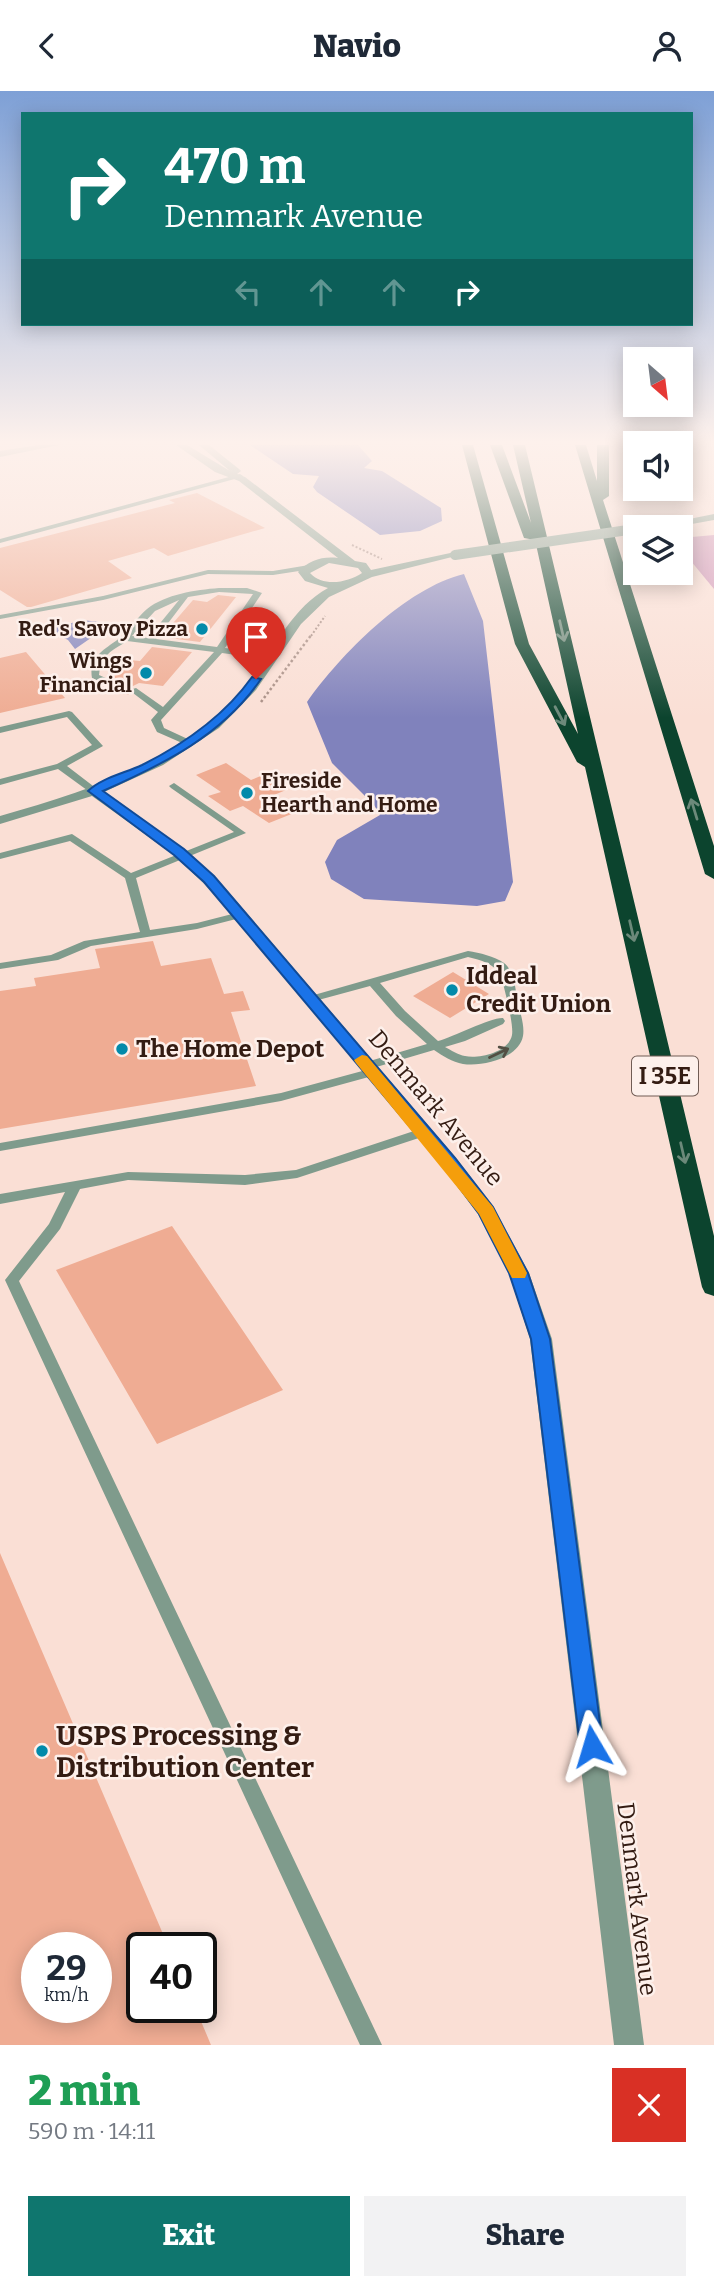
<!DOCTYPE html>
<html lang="en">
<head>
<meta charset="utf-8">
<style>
  body { margin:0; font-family:Bitter,serif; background:#f2f2f3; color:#1f2937; height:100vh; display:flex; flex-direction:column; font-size:26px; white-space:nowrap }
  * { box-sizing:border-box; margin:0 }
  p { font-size:23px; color:#747a83 }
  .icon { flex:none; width:38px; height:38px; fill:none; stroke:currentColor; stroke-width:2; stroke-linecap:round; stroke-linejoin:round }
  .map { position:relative; height:1954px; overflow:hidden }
  .details { display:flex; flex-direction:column; background:#fff; flex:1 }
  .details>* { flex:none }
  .banner { position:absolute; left:21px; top:21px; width:672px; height:214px; border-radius:0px; box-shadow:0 4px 18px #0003; background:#0f766e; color:#fff; overflow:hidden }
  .needle { width:46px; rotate:152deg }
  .fabs { position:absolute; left:623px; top:256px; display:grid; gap:14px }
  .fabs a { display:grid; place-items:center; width:70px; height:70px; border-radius:0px; background:#fff; box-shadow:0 4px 18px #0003; font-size:35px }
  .speed { position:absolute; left:21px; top:1841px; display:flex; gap:14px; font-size:35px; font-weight:700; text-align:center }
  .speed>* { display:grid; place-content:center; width:91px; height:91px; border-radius:50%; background:#fff; box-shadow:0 4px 18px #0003; line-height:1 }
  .speed small { font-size:18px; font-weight:400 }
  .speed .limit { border:4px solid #111; border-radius:10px; background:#fff; color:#111 }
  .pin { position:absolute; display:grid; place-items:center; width:60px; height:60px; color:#fff; margin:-72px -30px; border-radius:50% 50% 50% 0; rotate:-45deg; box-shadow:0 0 7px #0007 }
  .pin .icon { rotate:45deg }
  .me { position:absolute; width:77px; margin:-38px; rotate:353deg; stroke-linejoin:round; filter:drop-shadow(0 0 5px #0008) }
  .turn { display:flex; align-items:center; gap:24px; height:147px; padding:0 28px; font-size:32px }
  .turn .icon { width:91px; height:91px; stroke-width:2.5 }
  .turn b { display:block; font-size:49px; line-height:60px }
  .lanes { display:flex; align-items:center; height:66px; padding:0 28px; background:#0003; justify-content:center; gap:35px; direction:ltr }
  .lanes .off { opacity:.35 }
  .round { display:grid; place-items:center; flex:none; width:74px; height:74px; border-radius:0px; background:#f2f2f3 }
  .head { display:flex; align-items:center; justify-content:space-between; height:119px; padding:0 28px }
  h1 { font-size:42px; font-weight:800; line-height:52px; color:#1e9e55 }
  .cta { display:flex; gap:14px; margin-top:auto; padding:14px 28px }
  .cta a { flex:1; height:80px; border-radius:0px; background:#0f766e; color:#fff; font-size:28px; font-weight:800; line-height:80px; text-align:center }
  .cta a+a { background:#f2f2f3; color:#1f2937 }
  header { display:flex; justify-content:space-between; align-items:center; height:91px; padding:0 28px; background:#fff; font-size:32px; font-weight:800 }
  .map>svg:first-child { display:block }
  .forest { fill:#cd91b6 }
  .water { fill:#8082bc }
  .building { fill:#efac93; fill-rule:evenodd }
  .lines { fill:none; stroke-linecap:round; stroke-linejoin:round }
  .path-far1 { stroke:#a78d83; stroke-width:2; stroke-dasharray:2 2; stroke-linecap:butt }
  .path { stroke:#a78d83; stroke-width:2.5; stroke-dasharray:2.5 2.5; stroke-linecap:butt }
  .service { fill:#7f9b8c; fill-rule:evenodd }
  .minor { fill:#7f9b8c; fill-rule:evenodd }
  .tertiary { fill:#7f9b8c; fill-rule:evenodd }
  .motorway { fill:#0c442e; fill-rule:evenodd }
  .tertiary-bridge { stroke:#7f9b8c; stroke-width:10 }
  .oneway { stroke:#6c897a }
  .oneway2 { stroke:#524f43 }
  .route { fill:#1a73e8; stroke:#114b97; stroke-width:2 }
  .slow { fill:#f59e0b }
  .poi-dot { fill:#028aaa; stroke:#fdf0eb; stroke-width:2.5 }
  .labels { text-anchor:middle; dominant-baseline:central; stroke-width:5; stroke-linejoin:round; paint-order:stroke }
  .far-poi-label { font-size:21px; font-weight:bold; fill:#341c13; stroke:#fdf0eb; text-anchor:end }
  .shield { fill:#fdf0eb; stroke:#705c54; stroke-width:2 }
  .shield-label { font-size:23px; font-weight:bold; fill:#341c13 }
  .poi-label { font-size:24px; font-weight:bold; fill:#341c13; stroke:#fdf0eb; text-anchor:start }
  .street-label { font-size:24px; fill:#341c13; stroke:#fdf0eb }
  .near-poi-label { font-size:28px; font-weight:bold; fill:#341c13; stroke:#fdf0eb; text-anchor:start }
</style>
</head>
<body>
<header><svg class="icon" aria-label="back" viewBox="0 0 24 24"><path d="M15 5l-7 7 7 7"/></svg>Navio<svg class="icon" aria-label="person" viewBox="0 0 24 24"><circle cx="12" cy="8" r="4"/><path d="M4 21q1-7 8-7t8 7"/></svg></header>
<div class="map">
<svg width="714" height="1954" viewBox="0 0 714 1954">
  <rect width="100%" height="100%" fill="#fadfd5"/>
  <path class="forest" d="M714,444V498L681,458V447Z"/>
  <path class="water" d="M250,354H358L372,370L364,377L382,380L441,417L442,430L420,440L380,444L317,401L313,396L319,385L293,383Z
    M464,483L483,530L513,791L505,810L477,815L364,808L331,788L325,771L337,749L380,724L374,714L332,672L307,611C341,563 406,497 464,483Z
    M83,529L99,531L102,536L101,540L75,558L68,549L54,542L53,537Z"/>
  <path class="building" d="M197,402L265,437L168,465L154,457L108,470L132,487L31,516H27L0,499V457L175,412L169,409Z
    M218,504L236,506L200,551L161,546L193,509L207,511Z
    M152,556L192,561L163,595L139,592L127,598L129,604L111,602L123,596L122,589L112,587L129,569L140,570Z
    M26,561L65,607L0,622V567Z
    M226,672L251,689L263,684L286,699L274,704L299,720L269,732L243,715L230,720L208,705L221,701L196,684Z
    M153,850L161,875L211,867L224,903L243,900L250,919L231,921L256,995L0,1038V900L36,895L34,887L100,877L95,858Z
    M453,881L489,903L450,927L413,905Z
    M172,1135L283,1299L157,1353L56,1179Z
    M0,1462L169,1857H142V1916H195L211,1954H0ZM37,1857H96V1916H37Z"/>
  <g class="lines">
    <path class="path-far1" d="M352,454L382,468
      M311,545L325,525"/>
    <path class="path" d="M261,611L312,543"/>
    <path class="service" d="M240,383L243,385L242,386L0,452V448Z
      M309,474H312V478L273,484L208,483L103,509L0,528V524L103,505L208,479L273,480Z
      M219,497H247L262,502L225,557L271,563L275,566L271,569L222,562L161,629L164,637L192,650L194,652L189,655L157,641L151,629L158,621L129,599L136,597L163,616L214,561L127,550C111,561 102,562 99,584L119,593L120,595L116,598L92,587C88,565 106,558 121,546C131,538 137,526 147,518C166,503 195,499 219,497ZM219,501L253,503L217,556L156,548L188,506ZM179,509L148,547L132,545L155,520Z
      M69,620L72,621L103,655L67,675L97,698V702H91L58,678L0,694V688L57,673L92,654L67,626L0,642V636Z
      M174,692L246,742L136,787L150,839L197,832L240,821L245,824L244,826L197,838L91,855L58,869L0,878V872L51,864L84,850L140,841L125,787L70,750L0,768V762L72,743L131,782L234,741L171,697L169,695Z
      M468,860C480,862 494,865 504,872C514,880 515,895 517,907C519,918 525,934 523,945C519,967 483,976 463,973C452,971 443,965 434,959L373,977L378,981L376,984L281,1010L0,1060V1052L281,1002L366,979L361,975L363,972L427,953L396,925L370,895L311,911L305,908L307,906ZM468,866C481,869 494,873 501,884C504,897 514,933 512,944C509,961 479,968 465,965C458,964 451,959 445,956L465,950L503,933L505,930L503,927C492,926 453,946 438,950L405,920L380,892Z
      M423,1037L429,1041L428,1044L297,1087L245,1094L128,1089L80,1098L60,1138L19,1190L382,1954H360L5,1189L49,1133L65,1101L0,1113V1103L128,1081L245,1084L296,1079Z"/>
    <path class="minor" d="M39,354H59L0,366V360Z"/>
    <path class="tertiary" d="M176,354H187L230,380L199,354H209L239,378L241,380L237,383L245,386L355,470L366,472L371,479L455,461L460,464L372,486L329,506L301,533L256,599L219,637L163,674L104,701L184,758L225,797L456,1067L493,1115L529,1182L552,1248L644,1954H614L530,1248L509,1182L478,1123L442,1075L215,803L174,764L92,705L0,733V725C88,700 181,670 243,599C271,566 288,519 328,497L305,490L298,481C309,469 323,465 338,467L239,390L215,381ZM329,472L358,477L362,482C347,492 323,496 310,482Z
      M714,423V429L675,436H650Z"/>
    <path class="motorway" d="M462,354H473L529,553L578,643L535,449L524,447L490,354H502L531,432L513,354H525L714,1145V1205L705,1202L702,1196L585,676L577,671L515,553Z
      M575,354H586L597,390V354H609V405L603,409L714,755V788L705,783Z"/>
    <path class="tertiary-bridge" d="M455,464L635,438"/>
  </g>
  <defs><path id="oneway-shaft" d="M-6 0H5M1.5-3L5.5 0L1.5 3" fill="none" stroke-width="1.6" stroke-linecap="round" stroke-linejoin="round" transform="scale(1.75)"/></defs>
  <g class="oneway">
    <use href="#oneway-shaft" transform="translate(562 540) rotate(77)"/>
    <use href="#oneway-shaft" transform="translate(560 625) rotate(62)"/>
    <use href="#oneway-shaft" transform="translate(694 718) rotate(-107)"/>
    <use href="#oneway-shaft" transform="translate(632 840) rotate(77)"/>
    <use href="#oneway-shaft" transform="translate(683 1062) rotate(77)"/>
  </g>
  <use class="oneway2" href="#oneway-shaft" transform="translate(499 962) rotate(-25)"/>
  <linearGradient id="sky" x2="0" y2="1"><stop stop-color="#7ea0d6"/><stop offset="0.56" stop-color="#fdf1ec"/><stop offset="1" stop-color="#fdf1ec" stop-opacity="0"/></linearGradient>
  <rect width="714" height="627" fill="url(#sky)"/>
  <path class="route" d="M252,586L261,588C223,644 164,673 103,700L184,758L214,785L455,1067L493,1116L506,1141L528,1182L550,1248L603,1655L600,1663L592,1667L583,1663L580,1655L531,1248L509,1182L488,1141L479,1123L443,1075L204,791L174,764L88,700C101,687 125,682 142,674C184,653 225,624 252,586Z"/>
  <path class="slow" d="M362,964L367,965L493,1116L527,1182L525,1187H512L479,1123L356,972L354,969Z"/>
  <g class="poi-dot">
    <circle cx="202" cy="538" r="7"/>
    <circle cx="146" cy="582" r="7"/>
    <circle cx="247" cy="702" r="7"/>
    <circle cx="452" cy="899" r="7"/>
    <circle cx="122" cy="958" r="7"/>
    <circle cx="42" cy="1660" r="7"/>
  </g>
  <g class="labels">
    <g class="far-poi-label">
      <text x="188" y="538">Red's Savoy Pizza</text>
      <text x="132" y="570">Wings<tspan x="132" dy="24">Financial</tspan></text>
      <text x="261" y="690" text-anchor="start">Fireside<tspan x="261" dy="24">Hearth and Home</tspan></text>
    </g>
    <rect class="shield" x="632" y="965.5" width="66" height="39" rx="5"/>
    <g class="shield-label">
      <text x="665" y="985">I 35E</text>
    </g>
    <g class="poi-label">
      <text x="466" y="885">Iddeal<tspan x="466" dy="28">Credit Union</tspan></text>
      <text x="136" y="958">The Home Depot</text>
    </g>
    <g class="street-label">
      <text transform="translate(436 1017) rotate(50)">Denmark Avenue</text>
      <text transform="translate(637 1808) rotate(83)">Denmark Avenue</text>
    </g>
    <g class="near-poi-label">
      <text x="56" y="1644">USPS Processing &amp;<tspan x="56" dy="32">Distribution Center</tspan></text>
    </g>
  </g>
</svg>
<div class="fabs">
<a><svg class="needle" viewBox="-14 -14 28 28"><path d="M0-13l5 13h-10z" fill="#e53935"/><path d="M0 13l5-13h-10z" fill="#747a83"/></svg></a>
<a><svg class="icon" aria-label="sound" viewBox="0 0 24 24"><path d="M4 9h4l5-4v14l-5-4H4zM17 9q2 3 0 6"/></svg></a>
<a><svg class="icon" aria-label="layers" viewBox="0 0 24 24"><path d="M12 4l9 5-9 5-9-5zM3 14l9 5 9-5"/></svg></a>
</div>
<div class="speed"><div>29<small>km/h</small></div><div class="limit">40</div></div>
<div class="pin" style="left:256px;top:588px;background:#d93025"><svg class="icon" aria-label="arrive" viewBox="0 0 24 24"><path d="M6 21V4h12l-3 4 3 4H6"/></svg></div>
<svg class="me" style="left:592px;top:1655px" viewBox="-20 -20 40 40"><path d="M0-17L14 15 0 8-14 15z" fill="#1a73e8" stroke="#fff" stroke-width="4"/></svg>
<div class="banner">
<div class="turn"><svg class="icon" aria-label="right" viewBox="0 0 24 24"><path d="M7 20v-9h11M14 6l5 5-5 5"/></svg><div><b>470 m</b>Denmark Avenue</div></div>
<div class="lanes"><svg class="icon off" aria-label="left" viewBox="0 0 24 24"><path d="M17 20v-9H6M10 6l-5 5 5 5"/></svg><svg class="icon off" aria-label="ahead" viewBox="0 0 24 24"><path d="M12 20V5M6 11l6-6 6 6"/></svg><svg class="icon off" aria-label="ahead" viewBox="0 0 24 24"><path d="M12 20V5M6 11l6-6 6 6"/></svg><svg class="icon" aria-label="right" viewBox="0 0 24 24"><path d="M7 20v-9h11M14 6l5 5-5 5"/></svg></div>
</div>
</div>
<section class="details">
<div class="head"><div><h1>2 min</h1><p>590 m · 14:11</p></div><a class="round" style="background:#d93025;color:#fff"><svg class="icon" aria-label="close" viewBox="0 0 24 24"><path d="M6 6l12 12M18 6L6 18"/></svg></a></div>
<div class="cta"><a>Exit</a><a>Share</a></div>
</section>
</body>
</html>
